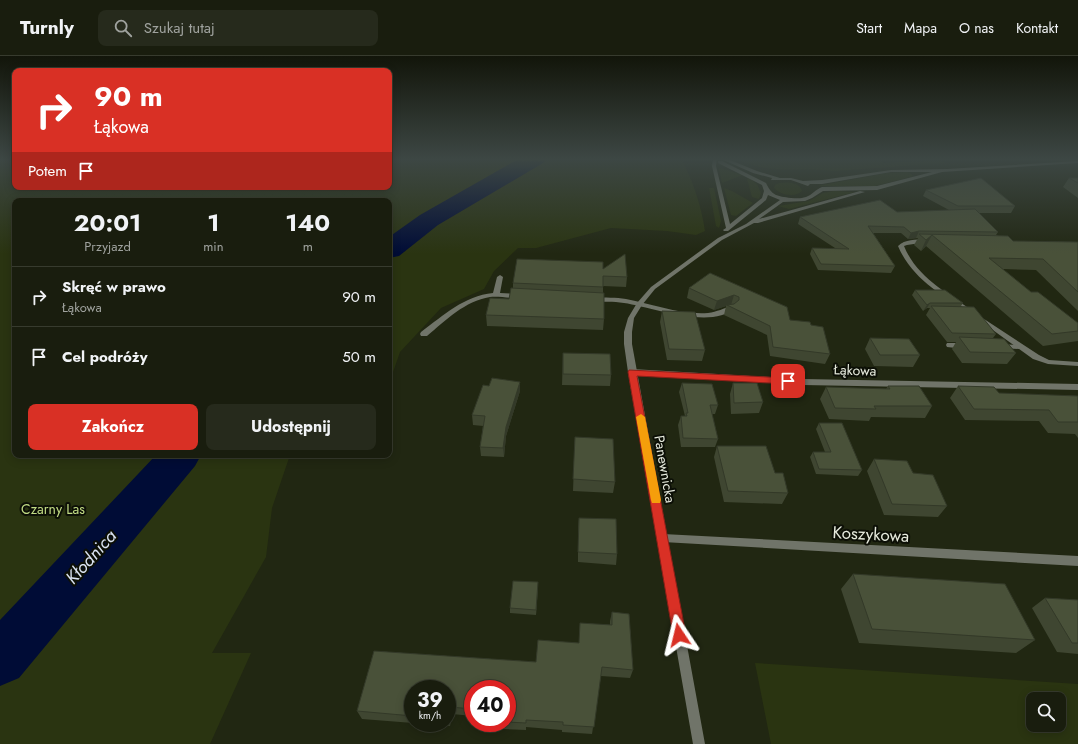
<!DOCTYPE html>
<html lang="pl">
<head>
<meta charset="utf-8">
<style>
  body { margin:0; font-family:Jost,sans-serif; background:#262a1c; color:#f1f3f6; height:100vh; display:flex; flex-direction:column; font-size:15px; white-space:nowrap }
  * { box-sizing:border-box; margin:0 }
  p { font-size:13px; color:#9fa29e }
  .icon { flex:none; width:22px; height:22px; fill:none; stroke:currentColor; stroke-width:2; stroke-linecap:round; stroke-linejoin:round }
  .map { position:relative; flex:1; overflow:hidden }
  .drawer { position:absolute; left:12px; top:142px; width:380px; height:260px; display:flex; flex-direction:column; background:#191d0e; border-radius:8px; box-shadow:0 2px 10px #0003,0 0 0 1px #373b2e }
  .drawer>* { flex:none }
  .banner { position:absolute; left:12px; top:12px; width:380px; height:122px; border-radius:8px; box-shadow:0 2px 10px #0003,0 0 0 1px #373b2e; background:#d93025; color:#fff; overflow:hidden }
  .buttons { position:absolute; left:1026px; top:636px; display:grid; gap:8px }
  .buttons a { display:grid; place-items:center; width:40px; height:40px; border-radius:8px; background:#191d0e; box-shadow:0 2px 10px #0003,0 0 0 1px #373b2e; font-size:20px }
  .speed { position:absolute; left:404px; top:624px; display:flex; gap:8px; font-size:20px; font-weight:700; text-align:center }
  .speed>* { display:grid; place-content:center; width:52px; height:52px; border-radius:50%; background:#191d0e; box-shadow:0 2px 10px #0003,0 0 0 1px #373b2e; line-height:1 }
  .speed small { font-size:10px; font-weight:400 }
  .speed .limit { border:6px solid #d22; background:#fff; color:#111 }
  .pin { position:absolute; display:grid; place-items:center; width:34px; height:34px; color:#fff; margin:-17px; border-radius:8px; box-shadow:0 2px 6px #0006 }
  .me { position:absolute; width:44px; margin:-22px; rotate:350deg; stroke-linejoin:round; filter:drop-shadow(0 0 3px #0008) }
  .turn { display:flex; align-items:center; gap:14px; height:84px; padding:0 16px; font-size:18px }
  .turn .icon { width:52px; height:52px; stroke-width:2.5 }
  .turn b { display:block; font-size:28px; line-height:34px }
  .then { display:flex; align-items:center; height:38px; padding:0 16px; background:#0003; gap:8px; font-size:15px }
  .eta { display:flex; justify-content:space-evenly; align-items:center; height:68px; text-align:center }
  .eta b { font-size:24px; font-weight:700; line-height:28px }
  .button { display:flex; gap:8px; margin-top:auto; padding:8px 16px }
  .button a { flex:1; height:46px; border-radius:8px; background:#d93025; color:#fff; font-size:16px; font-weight:700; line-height:46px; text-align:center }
  .button a+a { background:#262a1c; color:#f1f3f6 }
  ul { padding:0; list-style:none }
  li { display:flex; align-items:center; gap:12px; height:60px; padding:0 16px; border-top:1px solid #373b2e }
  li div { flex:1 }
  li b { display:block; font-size:15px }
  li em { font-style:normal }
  header { display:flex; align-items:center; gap:24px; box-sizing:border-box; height:56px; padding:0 20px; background:#191d0e; border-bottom:1px solid #373b2e }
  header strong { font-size:19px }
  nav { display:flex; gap:22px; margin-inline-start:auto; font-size:14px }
  .search { width:280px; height:36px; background:#262a1c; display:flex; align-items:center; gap:10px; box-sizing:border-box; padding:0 14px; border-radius:8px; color:#9fa29e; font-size:15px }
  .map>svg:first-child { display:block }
  .green { fill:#2a3411; fill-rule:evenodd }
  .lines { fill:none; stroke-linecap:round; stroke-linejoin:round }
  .river { fill:#000c36; fill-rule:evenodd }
  .service { fill:#707469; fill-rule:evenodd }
  .minor { fill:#707469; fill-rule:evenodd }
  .tertiary { fill:#707469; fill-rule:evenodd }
  .wall { fill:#3f4631 }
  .shaded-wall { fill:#333928 }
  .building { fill:#495139; stroke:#333928 }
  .route { fill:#d93025; stroke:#8d1f18 }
  .slow { fill:#f59e0b }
  .labels { text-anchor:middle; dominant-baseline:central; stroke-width:4; stroke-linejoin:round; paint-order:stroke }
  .street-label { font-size:14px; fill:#e6eadd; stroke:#0c0f06 }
  .park-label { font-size:14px; fill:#c1db84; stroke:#0c0f06 }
  .near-street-label { font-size:17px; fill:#e6eadd; stroke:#0c0f06 }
  .near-water-label { font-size:18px; font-style:italic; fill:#dae3f2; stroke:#0c0f06 }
</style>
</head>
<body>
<header>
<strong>Turnly</strong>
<div class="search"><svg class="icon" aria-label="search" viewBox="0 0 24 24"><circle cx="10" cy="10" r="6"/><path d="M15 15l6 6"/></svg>Szukaj tutaj</div>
<nav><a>Start</a><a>Mapa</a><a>O nas</a><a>Kontakt</a></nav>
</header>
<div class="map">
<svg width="1078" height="688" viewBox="0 0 1078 688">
  <rect width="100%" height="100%" fill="#212712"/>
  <path class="green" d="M0,102H15V131H389V102H530L427,163L389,190V145H15V399H172L0,591Z
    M548,102H681C693,125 701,149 705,175L696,179L667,175L611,172L536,192H518L494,215L484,233L441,252L400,296L392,319H389V199L434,165Z
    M735,102H877L884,107L923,105L919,102H938L945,107L834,115C797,110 771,120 735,102Z
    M720,112L743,119L722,127L719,113Z
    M908,116L914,120L875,130H817L887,117Z
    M749,122L757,128L761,137L759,143L752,141L747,123Z
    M779,127C787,126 800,126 802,135C795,142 780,139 774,132L775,129Z
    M709,132H714L721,165L719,172L716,170Z
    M724,132L732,135L753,147L736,160L731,159Z
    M834,135L855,136L789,153L778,150L809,145L823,137Z
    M188,399H290L272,452L266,501L212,597H251L210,688H0V618Z
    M755,607L1078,628V688H771ZM1033,643H1059V669H1033Z"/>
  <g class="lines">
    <path class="river" d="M520,102H546L543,107L438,169L399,200L389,202V181L420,159Z
      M156,399H201L195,410L19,622L0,630V564Z"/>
    <path class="service" d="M500,219L503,221L500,237L519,238L521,239V241C511,243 500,240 490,241C465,245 446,264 427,280H421L420,278L421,276C444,259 464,240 493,237L497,221Z
      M595,241C605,242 616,241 626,243C653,248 680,259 708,257C717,256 724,252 732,250L735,252C711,274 652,251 624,247C613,245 603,247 593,244L592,243Z
      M947,287H965L969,289C964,293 953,292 947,291L946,289Z
      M997,288L1019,289L1023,291L1019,293L1000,292H997L996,290Z"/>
    <path class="minor" d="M925,183L928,185L927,186L907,189L904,190C917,222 948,237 974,256V258H970C942,239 912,223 898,190C905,183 916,184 925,183Z
      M981,261L1039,299L1049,304L1078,306V310L1048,308L1033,303L979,264L978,263Z
      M632,313L803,323L1078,328V334L803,329L629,318L628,316Z
      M663,478L1078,500V510L663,486L660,485L658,482L660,479Z"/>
    <path class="tertiary" d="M713,102H717L716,110L730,168L762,142L764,135L762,129L718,107V105H722L766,127C772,140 777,140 791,142C796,142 800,143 806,141C812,139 816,133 822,131L877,130L932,116H891L822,128H810L808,130L791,124H771L772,122L753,117L719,102H725L757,115L780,122H791L803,125L822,124L891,114L947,113L1078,105V107L942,116L877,134L823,135L812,142L805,145L783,146L759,163L860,135L865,136L758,167H754L722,184L655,233L642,249L634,262L632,276V288L705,688H693L628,316L624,288V276L628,262L637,247L651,231L718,182L746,168L780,144L768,139L766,144L728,175H724L723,174L726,172L712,110Z"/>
  </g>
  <path class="wall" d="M1069,122H1078V142L1063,131Z
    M926,134L1015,150L1011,157H979L998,176L996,179L1013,185L1078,186V255L1036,214L1003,213L1031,236L1078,267V285L1043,290L926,190L921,195L914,189L918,182L908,183L901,177H873L895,210L891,217L818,214L810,198L812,192H835L798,168L800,161L949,154L923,140Z
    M603,213L627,221L626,231L603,230V236L604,263L603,274L487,270L486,259L509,243L513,232V227Z
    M710,217L790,264L830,298L825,308L770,300L767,279L724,259L726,250L714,254L687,242L689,232Z
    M915,234L963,247L961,250L996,278L993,282L1016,297L1007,308L962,307L952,293L956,286H947L926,259L930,252H927L923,255L912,239Z
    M662,255L705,294L702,305L667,304L660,266Z
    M870,282L920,299L913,311L874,310L865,293Z
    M563,297L611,319L610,330L562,329Z
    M520,326V335L506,380L504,401L481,400L480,391L483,370L473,369L472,359L489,330Z
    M682,327L718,349L715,358H712L718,383L715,391H681L678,369L681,360H685L679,336Z
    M733,327L763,346L759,357L731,358L730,338Z
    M888,330L932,350L925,362L871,361L869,365L829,363L820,343L826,331L886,333Z
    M958,330L999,337L1078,340V382L1075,378L1048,377L1039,365L965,364L950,342Z
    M819,367L862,414L858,420L816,418L810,401L813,396H825L816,373Z
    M575,381L615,426L613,437L573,435Z
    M717,390L775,417L788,437L782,448L724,446L714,401Z
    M874,403L913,417L947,450L938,461L884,459L867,415Z
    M579,462L617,498L616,509L578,506V473Z
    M853,518L1035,584L1016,597L859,587L841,533Z
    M538,531L536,559L510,557V552Z
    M1045,542L1078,544V598L1057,596L1032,552Z
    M612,556L629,558L633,614L630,622L601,620L592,678L562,676V674L526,671V674L484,672L483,667H507V633H473V660L452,658L450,670L415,667H447V633H413V667L362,663L357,655L374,595L536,606L538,584L579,587L580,567L610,569V565Z"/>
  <path class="shaded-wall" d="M919,175L916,182L908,183L911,177Z
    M932,179L926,190L921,195L926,184Z
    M734,239L731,249H727L726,250L714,254L717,245Z
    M930,247L927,252L923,255L927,249Z
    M520,326V335L506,380L504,401L503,392L506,371Z
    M538,526V531L536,559V554Z
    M450,651L452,658L450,670L448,663Z"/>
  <path class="building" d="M981,122L1015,150H958L926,134Z
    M1069,122H1078V127Z
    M880,144L897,156L975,153L998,176L919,175L911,177L904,171L868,170L895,210L821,208L812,192L849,193L800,161Z
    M919,178L1008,180L1013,185L1078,186V236L1043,203L989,202L1031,236H1038L1078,267V275L1052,278L932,179L926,184Z
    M625,198L627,221L603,220V231L513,227L517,203L603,206V213Z
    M710,217L787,251L790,264L810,266L811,269L823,271L830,298L773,291L770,270L727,249L734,248L739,244V241L734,239L717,245L689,232Z
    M511,232L604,237V263L486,259L490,242L509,243Z
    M915,234H945L963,247H930L927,249Z
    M931,250L974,251L996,278L952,277Z
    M662,255L695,256L705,294L669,293Z
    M959,281L1004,283L1016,297L970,296Z
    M870,282L909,283L920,299H880Z
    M563,297L610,298L611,319L563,318Z
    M492,322L520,326L506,371L503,392L480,391L485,360L472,359L483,329L489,330Z
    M682,327L712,328L718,349H710L718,383L683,382L681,360H687L686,357H688Z
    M733,327H757L763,346L734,347Z
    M888,330H919L932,350H874L876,353L835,352L826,331L890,333Z
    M958,330L994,331L999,337L1078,340V366H1058L1049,354L974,353Z
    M819,367H842L862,414L819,413L813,396H831Z
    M575,381L613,383L615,426L573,423Z
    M717,390H766L775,417H783L788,437L728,435Z
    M874,403L907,405L913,417L933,419L947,450L892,448Z
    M579,462L616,463L617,498L578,496Z
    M853,518L1005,528L1035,584L872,573Z
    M513,525L538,526L536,554L510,552Z
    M1045,542L1078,544V587H1072Z
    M612,556L629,558L633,614L602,611L594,671L563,669V666L526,664V667L507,666V633H473V653L450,651L448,663H447V633H413V660L357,655L374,595L536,606L538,584L579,587L580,567L612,569Z"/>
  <linearGradient id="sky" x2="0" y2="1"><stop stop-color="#12150a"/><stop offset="0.52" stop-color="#3d4744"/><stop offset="1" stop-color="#3d4744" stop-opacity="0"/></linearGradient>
  <rect width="1078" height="198" fill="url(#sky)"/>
  <path class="route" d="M629,314L788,322L792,325L788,328L637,320L686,579L684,584L679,586L675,584L673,579L628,316Z"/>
  <path class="slow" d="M641,358L645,361L661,444L660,447H652L651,444L636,361Z"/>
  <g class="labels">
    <g class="street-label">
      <text transform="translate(855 314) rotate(2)">Łąkowa</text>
      <text transform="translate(665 413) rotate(80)">Panewnicka</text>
    </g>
    <g class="park-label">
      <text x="53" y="453">Czarny Las</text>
    </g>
    <g class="near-street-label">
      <text transform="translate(871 478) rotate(3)">Koszykowa</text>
    </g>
    <g class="near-water-label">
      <text transform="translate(91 501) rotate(-48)">Kłodnica</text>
    </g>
  </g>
</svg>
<div class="buttons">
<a><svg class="icon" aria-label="search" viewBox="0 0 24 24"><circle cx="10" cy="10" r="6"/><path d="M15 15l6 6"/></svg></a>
</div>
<div class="speed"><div>39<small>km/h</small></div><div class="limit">40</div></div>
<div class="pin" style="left:788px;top:325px;background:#d93025"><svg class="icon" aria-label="arrive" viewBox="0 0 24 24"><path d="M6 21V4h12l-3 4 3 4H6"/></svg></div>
<svg class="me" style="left:679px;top:579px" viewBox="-20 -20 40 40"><path d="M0-17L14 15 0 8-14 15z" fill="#d93025" stroke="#fff" stroke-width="4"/></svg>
<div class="banner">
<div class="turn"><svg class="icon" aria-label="right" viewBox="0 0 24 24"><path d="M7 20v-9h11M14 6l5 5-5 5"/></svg><div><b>90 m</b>Łąkowa</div></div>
<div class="then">Potem<svg class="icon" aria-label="arrive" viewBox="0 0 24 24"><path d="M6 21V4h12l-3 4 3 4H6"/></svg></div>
</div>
<section class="drawer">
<div class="eta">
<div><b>20:01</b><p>Przyjazd</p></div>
<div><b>1</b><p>min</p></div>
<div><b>140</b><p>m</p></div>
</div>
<ul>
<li><svg class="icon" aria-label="right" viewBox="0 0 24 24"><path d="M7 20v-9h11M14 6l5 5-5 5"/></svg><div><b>Skręć w prawo</b><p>Łąkowa</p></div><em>90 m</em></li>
<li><svg class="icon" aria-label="arrive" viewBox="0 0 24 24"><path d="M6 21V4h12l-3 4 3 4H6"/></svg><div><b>Cel podróży</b></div><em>50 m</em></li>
</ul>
<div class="button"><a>Zakończ</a><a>Udostępnij</a></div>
</section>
</div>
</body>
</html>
